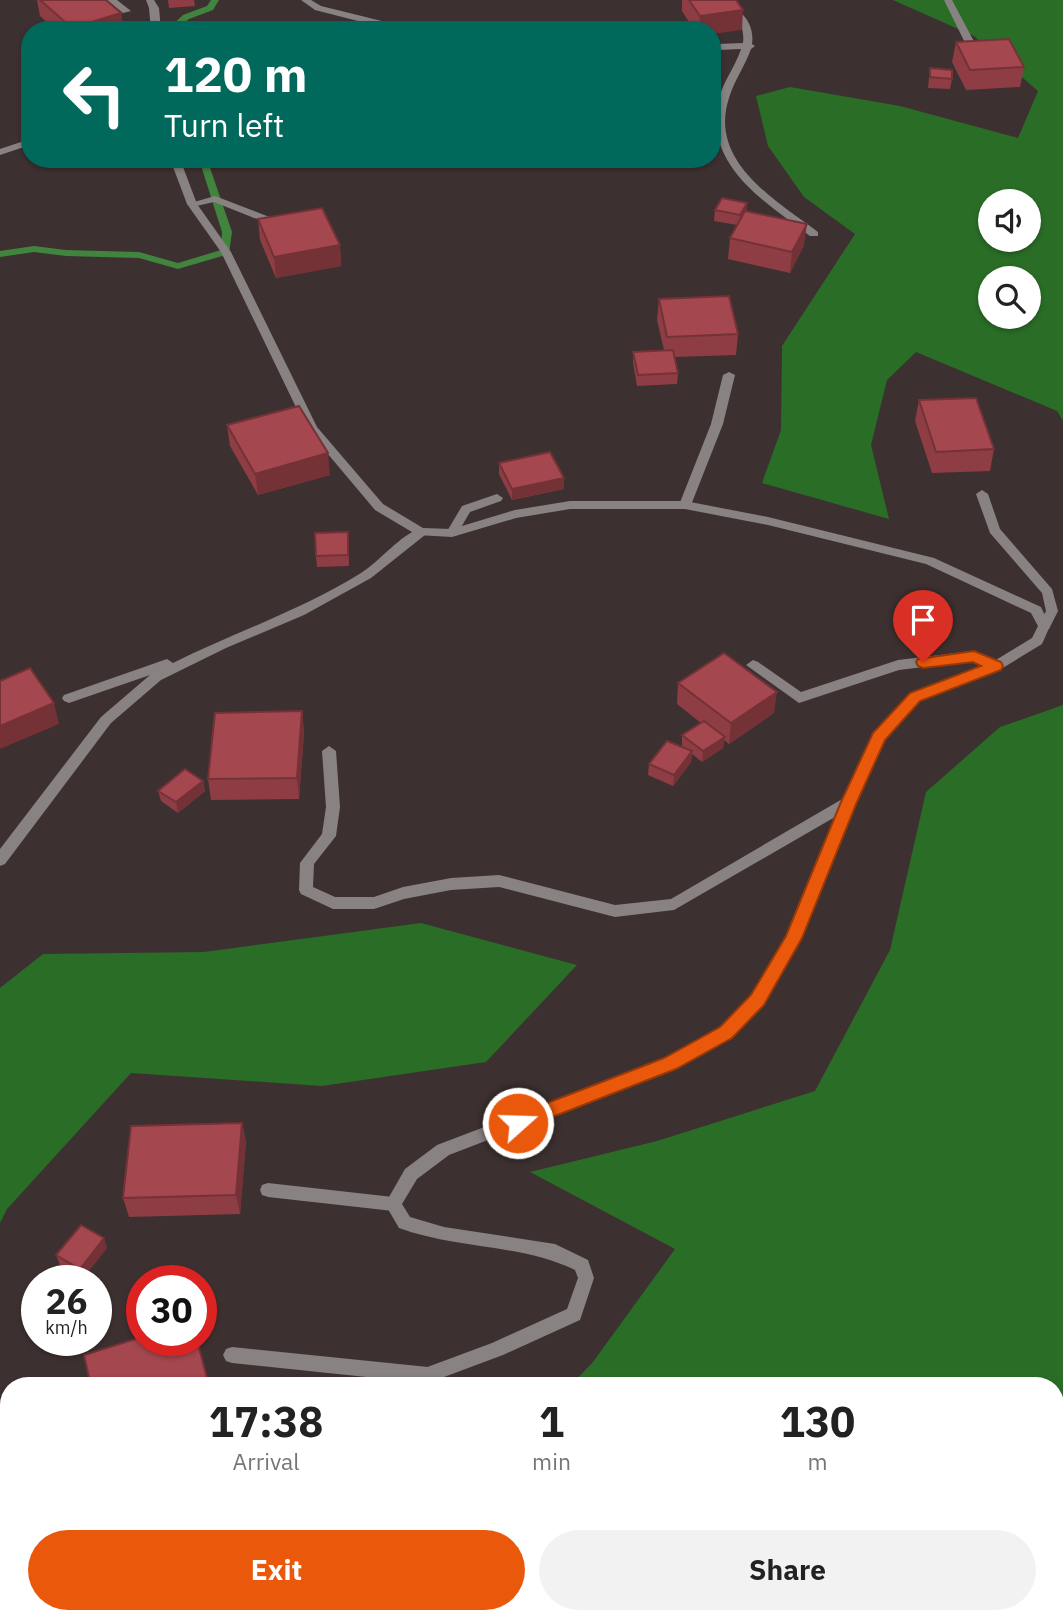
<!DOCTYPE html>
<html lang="en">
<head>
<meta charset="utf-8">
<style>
  body { margin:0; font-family:"IBM Plex Sans",sans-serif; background:#f2f2f2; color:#222; height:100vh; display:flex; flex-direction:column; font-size:26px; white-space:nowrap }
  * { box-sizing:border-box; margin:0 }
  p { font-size:23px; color:#767676 }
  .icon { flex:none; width:38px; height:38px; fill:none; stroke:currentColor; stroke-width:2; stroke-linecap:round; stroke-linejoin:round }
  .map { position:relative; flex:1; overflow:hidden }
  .side { position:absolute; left:0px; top:1377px; width:1064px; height:247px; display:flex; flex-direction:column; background:#fff; border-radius:28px 28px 0 0; box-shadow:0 2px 5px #0004 }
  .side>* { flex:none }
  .top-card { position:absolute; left:21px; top:21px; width:700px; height:147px; border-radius:28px; box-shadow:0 2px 5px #0004; background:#00695c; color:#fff; overflow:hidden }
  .fabs { position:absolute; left:978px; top:189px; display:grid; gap:14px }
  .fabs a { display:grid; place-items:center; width:63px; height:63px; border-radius:50%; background:#fff; box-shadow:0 2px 5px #0004; font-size:35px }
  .speed { position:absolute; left:21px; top:1265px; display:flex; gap:14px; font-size:35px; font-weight:700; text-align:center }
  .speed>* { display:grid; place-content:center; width:91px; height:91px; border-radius:50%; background:#fff; box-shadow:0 2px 5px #0004; line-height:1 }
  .speed small { font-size:18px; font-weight:400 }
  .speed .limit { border:10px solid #d22; background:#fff; color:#111 }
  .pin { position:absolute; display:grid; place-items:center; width:60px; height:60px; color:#fff; margin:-72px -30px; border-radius:50% 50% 50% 0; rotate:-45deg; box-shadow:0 0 7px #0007 }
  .pin .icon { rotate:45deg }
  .me { position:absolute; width:77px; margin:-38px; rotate:70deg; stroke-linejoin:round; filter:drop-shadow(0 0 5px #0008) }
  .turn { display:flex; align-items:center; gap:24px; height:147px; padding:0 28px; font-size:32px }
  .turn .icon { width:91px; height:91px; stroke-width:2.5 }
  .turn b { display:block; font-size:49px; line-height:60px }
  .eta { display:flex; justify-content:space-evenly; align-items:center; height:119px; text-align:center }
  .eta b { font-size:42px; font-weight:700; line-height:49px }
  .button { display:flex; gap:14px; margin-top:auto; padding:14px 28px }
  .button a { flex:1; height:80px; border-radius:42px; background:#ea580c; color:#fff; font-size:28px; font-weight:700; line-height:80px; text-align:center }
  .button a+a { background:#f2f2f2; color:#222 }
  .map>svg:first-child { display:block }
  .green { fill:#284f25 }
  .forest { fill:#2a6d27; fill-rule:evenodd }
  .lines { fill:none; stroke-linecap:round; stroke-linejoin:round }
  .stream { fill:#41843e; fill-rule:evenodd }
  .lane { fill:#898282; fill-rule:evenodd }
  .street { fill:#898282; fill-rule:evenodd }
  .wall { fill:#8e3d44 }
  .shaded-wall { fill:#743237 }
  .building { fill:#a5474f; stroke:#743237; stroke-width:2 }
  .route { fill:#ea580c; stroke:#983908; stroke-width:2 }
</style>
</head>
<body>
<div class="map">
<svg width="1063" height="1623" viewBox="0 0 1063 1623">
  <rect width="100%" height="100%" fill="#3d3030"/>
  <path class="green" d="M145,1615H301L304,1623H138Z"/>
  <path class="forest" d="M893,0H1063V421L1057,411L916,352L887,380L871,445L889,519L762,483L781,430L782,346L855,234L804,197L768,146L756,96L790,87L900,106L1018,138L1038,91L974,36ZM990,201H1029V240H990ZM990,278H1029V317H990Z
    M1063,705V1557L1055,1560V1386H570L593,1362L675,1249L530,1172L657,1141L815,1091L890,950L926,792L1000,727Z
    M421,923L577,965L486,1062L322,1086L131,1073L7,1209L0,1223V988L43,954L204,952Z
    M426,1615H982L971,1623H427Z"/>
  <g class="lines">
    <path class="stream" d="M211,0H219L213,10L189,19L176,30H167L183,15L207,6Z
      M199,159H207L232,232L229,254L178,269L139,258L66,256L34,252L0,257V251L34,246L66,250L139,252L178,263L221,250L222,232Z"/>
    <path class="lane" d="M107,0H117L131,11L123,13Z
      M301,0H311L321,6L398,25L402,30H393L315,10Z
      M708,0C732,0 756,18 752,44L755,46L751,49C745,66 734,81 729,98C708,161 775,200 818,232V236H810C767,203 705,167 718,103C721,84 735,68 741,49L717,50L712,47L717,44L743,43C746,14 726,14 708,0Z
      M944,0H952L979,51L977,53L969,51Z
      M215,196L285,223L286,225L285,227H277L214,202L192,207L187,204Z
      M729,372L735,375L723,424L691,505L685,509L681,508L679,505L711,424L723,375Z
      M982,490L988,494L1000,529L1052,589L1058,611L1049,629L1044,630L1038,626L1046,611L1042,593L990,533L976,494Z
      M497,494L503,498L501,501L470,512L456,536H448L446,533L462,506Z
      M421,528L425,529L427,532L425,535L371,578L304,615L226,648L161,680L111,723L5,864L0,866V849L101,717L150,675L69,703L64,701L62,698L64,695L167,659L173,663C235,632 302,610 361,573C380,561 400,535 421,528Z
      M974,651L1001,663L1003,666L1001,669H991L973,661L899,670L799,703L746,665L753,660L758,662L801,692L898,660Z
      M329,746L336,751L340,807L336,836L314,864L313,887L335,897H374L403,887L451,878L499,875L615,905L671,899L844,798L849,797L856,802L854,806L674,910L615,917L499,887L451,890L404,899L374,909H333L301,894L299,890L300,863L322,834L326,807L322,751Z
      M268,1183L393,1197L399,1199L401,1204L399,1209L393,1211L268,1197L262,1195L260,1190L262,1185Z
      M232,1347L428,1367L434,1369L437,1375L434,1381L422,1386H391L395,1380L232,1363L226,1361L223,1355L226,1349Z
      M69,1615H89L86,1623H65Z"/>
    <path class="street" d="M146,0H154L159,8L161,30H151L149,8Z
      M30,139V145L0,155V149Z
      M170,159H180L197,204L231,252L317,427L383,504L423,528L452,529L515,510L570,501H685L768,517L934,558L1041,607L1050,626L1042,644L1001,669L920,700L885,740L856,802L801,938L763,1004L731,1036L675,1068L449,1155L417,1179L402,1204L410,1217L444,1227L555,1244L588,1260L594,1278L580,1320L503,1355L428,1383L422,1381L419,1375L422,1369L492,1343L567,1309L578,1278L575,1270C521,1244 456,1249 399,1228L385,1204L405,1169L437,1145L665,1058L721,1028L753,996L787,936L842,802L874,734L910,694L991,663L1032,638L1038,626L1031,613L926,564L768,525L685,509H570L516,518L452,537L417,535L375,510L306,428L221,252L187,204Z"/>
  </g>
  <path class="wall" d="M37,0H106L121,13L124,30H55L40,16Z
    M168,0H194L195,6L169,8Z
    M682,0H736L742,30H694L682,11Z
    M956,42L1024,67L1020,87L966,90L952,62Z
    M930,68L952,79L950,89L928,88Z
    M712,118L719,119L717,150H712Z
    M747,203L746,212L804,245L790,273L728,259L730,238L737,225L714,221L715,210Z
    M258,219L340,245L341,266L276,278L260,240Z
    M659,299L738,334L736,355L675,357L678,373L677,384L637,386L633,363V352L664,350L657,320Z
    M919,400L994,449L990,471L932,473L915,421Z
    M227,425L330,475L258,495L230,446Z
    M499,463L564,478V489L512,500L499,474Z
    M348,532L349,566L317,567L316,556Z
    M678,683L774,713L729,744L724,740L723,748L702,762L692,754L691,762L673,786L648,775L649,764L682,746V735L701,723L677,704Z
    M302,711L304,733L299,799L211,800L208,779Z
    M203,781L205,791L178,813L161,801L158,791Z
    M242,1123L246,1142L240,1214L129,1217L123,1198Z
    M107,1248L83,1278L60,1265L56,1255Z"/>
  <path class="shaded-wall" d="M743,10L742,30L712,34V30H699L700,16Z
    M121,13L124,30H72V28Z
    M747,203L746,214L739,226L740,215Z
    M807,224L804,245L790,273L792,252Z
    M340,245L341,266L276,278L274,257Z
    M328,453L330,475L258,495L255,474Z
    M564,478V489L512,500V489Z
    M777,692L774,713L729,744L731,723Z
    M54,703L59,724L0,749V726Z
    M302,711L304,733L299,799L297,778Z
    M725,737L723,748L702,762L703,751Z
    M692,751L691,762L673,786L674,775Z
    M203,781L205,791L178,813L176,802Z
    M242,1123L246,1142L240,1214L236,1195Z
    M104,1238L107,1248L83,1278L80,1269Z"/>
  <path class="building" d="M40,0H106L121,13L72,28Z
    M689,0H736L743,10L700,16Z
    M1009,39L1024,67L970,70L956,42Z
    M930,68L952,70V79L930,77Z
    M712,118L719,119L718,140L712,139Z
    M722,198L747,203L740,215L715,210Z
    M322,208L340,245L274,257L258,219Z
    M745,211L807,224L792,252L730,238Z
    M729,296L738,334L667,337L659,299Z
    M673,350L678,373L638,375L633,352Z
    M976,398L994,449L936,452L919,400Z
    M299,406L328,453L255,474L227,425Z
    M550,452L564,478L512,489L499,463Z
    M348,532V555L316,556L315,533Z
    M724,653L777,692L731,723L678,683Z
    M30,668L54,703L0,726V681Z
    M302,711L297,778L208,779L215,713Z
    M704,721L725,737L703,751L682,735Z
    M667,741L692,751L674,775L649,764Z
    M185,769L203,781L176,802L158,791Z
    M242,1123L236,1195L123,1198L131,1126Z
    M81,1225L104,1238L80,1269L56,1255Z
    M142,1337V1340H197L209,1386H91L84,1355Z
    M9,1531V1573L0,1545V1535Z"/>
  <path class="route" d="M974,651L1001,662L1003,666L1001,670L920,701L885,740L857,802L802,938L764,1005L732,1038L676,1069L524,1128L518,1130L511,1128L509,1123L511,1117L664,1058L720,1027L751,995L786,936L841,802L873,733L910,693L981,666L973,662L923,668L918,666L916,662L918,659Z"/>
</svg>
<div class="fabs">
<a><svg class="icon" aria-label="sound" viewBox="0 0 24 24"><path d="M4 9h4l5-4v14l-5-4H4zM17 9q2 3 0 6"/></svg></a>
<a><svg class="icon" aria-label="search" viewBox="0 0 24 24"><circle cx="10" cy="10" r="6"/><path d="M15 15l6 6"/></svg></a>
</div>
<div class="speed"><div>26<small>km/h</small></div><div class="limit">30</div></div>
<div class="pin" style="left:923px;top:662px;background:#d93025"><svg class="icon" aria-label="arrive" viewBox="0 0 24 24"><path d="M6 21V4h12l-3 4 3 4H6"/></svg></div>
<svg class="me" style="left:518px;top:1123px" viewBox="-20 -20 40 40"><circle r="17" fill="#ea580c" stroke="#fff" stroke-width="3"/><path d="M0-11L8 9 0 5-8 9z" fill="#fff"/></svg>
<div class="top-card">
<div class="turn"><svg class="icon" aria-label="left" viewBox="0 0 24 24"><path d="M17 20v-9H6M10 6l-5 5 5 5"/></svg><div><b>120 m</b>Turn left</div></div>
</div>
<section class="side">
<div class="eta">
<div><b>17:38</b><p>Arrival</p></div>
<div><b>1</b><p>min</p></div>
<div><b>130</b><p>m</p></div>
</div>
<div class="button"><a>Exit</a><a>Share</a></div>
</section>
</div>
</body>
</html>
